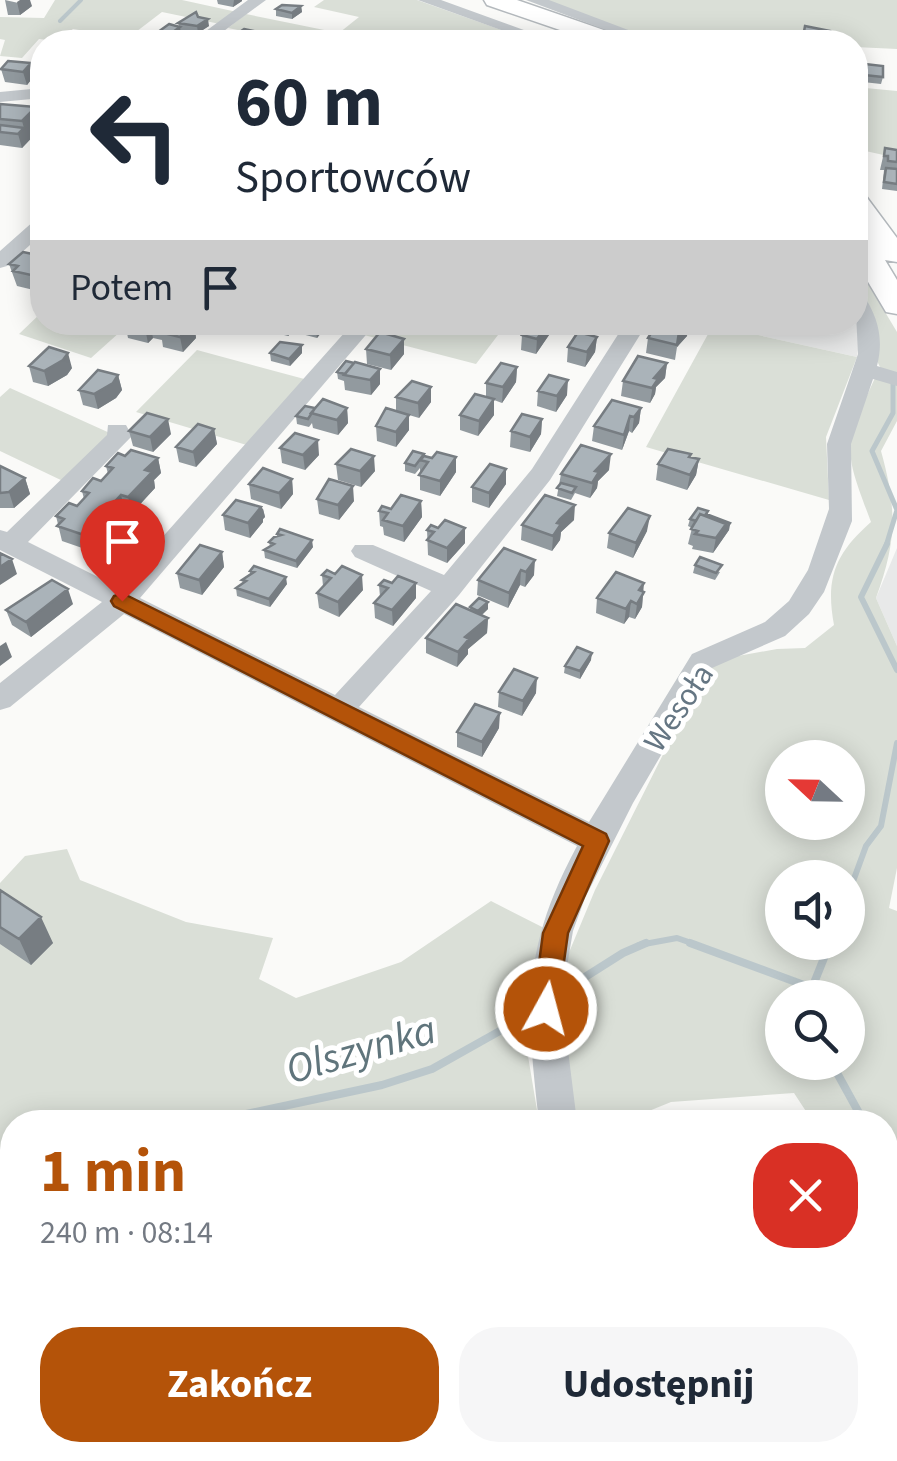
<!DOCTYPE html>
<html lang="pl">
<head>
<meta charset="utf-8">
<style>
  body { margin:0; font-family:"Source Sans 3",sans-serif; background:#f6f6f7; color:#1f2937; height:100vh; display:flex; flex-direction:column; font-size:38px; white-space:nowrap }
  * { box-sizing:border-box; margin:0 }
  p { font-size:32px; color:#747a83 }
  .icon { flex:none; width:55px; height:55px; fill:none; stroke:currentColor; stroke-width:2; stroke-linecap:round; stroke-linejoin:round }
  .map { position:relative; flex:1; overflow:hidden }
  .panel { position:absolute; left:0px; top:1110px; width:898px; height:352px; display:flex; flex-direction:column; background:#fff; border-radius:40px 40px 0 0; box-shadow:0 5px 25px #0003 }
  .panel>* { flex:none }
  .banner { position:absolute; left:30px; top:30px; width:838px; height:305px; border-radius:40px; box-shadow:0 5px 25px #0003; background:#fff; color:#1f2937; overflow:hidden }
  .needle { width:65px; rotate:292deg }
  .controls { position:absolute; left:765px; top:740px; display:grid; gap:20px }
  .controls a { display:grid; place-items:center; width:100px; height:100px; border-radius:50%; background:#fff; box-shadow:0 5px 25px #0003; font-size:50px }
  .pin { position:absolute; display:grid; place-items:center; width:85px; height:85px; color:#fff; margin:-102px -42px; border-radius:50% 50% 50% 0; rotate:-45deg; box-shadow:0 0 10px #0007 }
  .pin .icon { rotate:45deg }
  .me { position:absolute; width:110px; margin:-55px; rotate:7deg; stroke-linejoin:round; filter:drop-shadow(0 0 8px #0008) }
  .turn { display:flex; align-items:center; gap:35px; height:210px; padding:0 40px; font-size:45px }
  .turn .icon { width:130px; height:130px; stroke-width:2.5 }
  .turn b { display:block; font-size:70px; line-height:85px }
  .then { display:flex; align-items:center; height:95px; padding:0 40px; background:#0003; gap:20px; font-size:38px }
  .round { display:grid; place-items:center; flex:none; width:105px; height:105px; border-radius:40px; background:#f6f6f7 }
  .head { display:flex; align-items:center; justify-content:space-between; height:170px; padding:0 40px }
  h1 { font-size:60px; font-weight:700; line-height:75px; color:#b45309 }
  .button { display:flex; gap:20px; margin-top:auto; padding:20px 40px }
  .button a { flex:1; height:115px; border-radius:40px; background:#b45309; color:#fff; font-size:40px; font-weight:700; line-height:115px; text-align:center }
  .button a+a { background:#f6f6f7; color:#1f2937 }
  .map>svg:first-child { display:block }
  .built { fill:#e8e9e9 }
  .green { fill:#dadfd7; fill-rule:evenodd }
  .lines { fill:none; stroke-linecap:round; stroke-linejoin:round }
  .stream-far3 { stroke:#bbc7cb; stroke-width:4 }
  .stream-far2 { stroke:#bbc7cb; stroke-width:5 }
  .stream-far1 { stroke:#bbc7cb; stroke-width:6 }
  .stream { stroke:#bbc7cb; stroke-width:8 }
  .highway-casing { stroke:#b4b9bd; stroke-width:3 }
  .minor { fill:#c3c8cc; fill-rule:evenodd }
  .highway { fill:#fff; fill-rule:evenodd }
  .wall { fill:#929a9f }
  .shaded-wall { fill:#777d82 }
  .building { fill:#aab3b9; stroke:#777d82; stroke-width:2.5 }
  .route { fill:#b45309; stroke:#753606; stroke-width:2.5 }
  .labels { text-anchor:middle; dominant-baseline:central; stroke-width:10; stroke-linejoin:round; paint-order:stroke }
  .street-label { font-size:32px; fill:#657683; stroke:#fff }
  .near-water-label { font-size:42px; font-style:italic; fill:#60757c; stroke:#fff }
</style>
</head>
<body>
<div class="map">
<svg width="897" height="1461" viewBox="0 0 897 1461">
  <rect width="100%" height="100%" fill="#fafaf8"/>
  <path class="built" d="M855,316L861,328L857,357L713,325L855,322Z
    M897,548V646L876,598Z"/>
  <path class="green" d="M55,0H182L237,12L220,24L162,12L128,38L73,29L56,41L39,39L22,58L0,56L5,40L0,39V17L44,18Z
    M324,0H417L535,42H295L228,28L246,14L339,33L359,17L314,7Z
    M538,0H897V49L855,47V42L796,34L794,42H662Z
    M855,87L897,91V158L861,150L867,159L855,160Z
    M855,262L897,332V375L881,369L878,363L862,298L855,290Z
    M42,312V322L130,323L91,358L19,334Z
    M374,322L449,323L498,335L476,364L364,335Z
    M713,325L857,357L826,437L829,500L646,447Z
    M197,350L308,380L250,446L136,412Z
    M875,378L897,383V421L881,451C897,509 897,541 876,598L897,646V868L889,908L897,911V1273L885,1230V1122H813L794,1093L671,1102L622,1122H576L567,1106L560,974L595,890L710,661L777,649L805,648L834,625C825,577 836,553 871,522C844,450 842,449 875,378ZM782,758H848V822H782ZM782,878H848V942H782ZM782,998H848V1062H782Z
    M10,388L112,434L65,482L0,451V397Z
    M67,849L80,880L186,922L273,938L259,979L296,998L401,962L491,901L550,931L518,996L539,1122H12V1321L0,1326V883L25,856Z
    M73,1450H176L175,1461H72Z"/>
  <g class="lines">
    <path class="stream-far3" d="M60,21L81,0"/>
    <path class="stream-far2" d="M886,546L897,510L872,451L893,413V382"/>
    <path class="stream-far1" d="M887,544L861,597L897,670
      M848,895L866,846L881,826L897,743
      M639,945L677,938L697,945"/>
    <path class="stream" d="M690,943L812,988
      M574,984L623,953L646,943
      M813,998L812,988L830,943
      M831,1062L864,1122
      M209,1122L382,1085L432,1069L523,1018
      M885,1159L897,1179
      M0,1238L12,1226"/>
    <defs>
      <path id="highway" d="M484,0H517L624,37L628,42H595L487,5Z
        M855,193L865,195L897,238V262L885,260L897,280V314L886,312L855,260V227L861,229L855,221Z"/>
    </defs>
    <use href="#highway" class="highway-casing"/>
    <path class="minor" d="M248,0H266L209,42H191Z
      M418,0H441L557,42H534Z
      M526,0H549L660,42H638Z
      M42,88V98L0,102V92Z
      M42,218V234L7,266L0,268V251L35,220Z
      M855,293L863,294C878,318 884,338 877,366L897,372V386L873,379L851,444L852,521L824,592L809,614L785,636L712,668L633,803L585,898L573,931L565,978V1026L577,1122H539C526,1009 521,950 577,846L124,614L10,707L0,710V683L102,602L0,550V530L7,532L107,435L108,425H126L132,436L28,542L118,587L354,322H377L140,598L335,695L431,591L355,557L351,551L355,545H373L444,575L532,469L626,322H648L550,480L459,595L359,707L589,822L692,654L765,622L789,601L808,570L829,509L827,444L858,354Z
      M12,1410V1450H21L0,1456V1412Z
      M670,1450H714L718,1461H674Z"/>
    <use href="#highway" class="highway"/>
  </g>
  <path class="wall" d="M5,0L32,6L20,15H8Z
    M217,0H242V1L233,7L218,4Z
    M301,6L302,12L292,19L276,16V9Z
    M198,17L209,26L198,33L181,30V33L171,41L160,38L158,32L179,26L178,23Z
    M805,26L830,31L828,42H802Z
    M258,32L259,39L254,42H235L234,36Z
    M8,61L34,76L27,85L5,82L1,69Z
    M865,64L883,77L881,84L863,82Z
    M0,104L41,128L22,148L0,145Z
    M885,148L897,150V191L882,189L884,170H880Z
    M42,256V292L17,286L9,264Z
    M487,322H501V324L495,331L487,329Z
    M531,322H558L557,325L550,323L549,335L536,354L521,350L522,335Z
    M590,322H614L608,332L590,328Z
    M657,322H689L687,336L677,347L675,360L646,353L648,338L655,330Z
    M725,322H762V326L757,325L755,330Z
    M125,323H194L196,338L183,352L163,347L162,340L153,338L148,343L128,338Z
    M295,324L325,328L317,338L294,332V330L288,336L276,333L275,325Z
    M597,337L595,352L585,367L567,362L568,347Z
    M302,345V353L290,366L271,361L270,353Z
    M366,349L404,354L391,370L367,364Z
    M346,361L380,384L371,395L345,390L344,381L338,379L337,372Z
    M667,363L665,378L656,387L655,394L650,403L621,396L623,381Z
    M29,366L72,368L67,375L48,386L33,382Z
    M517,367L516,382L502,403L494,400V415L478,436L460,430V415L486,397V383Z
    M118,375L122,390L116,398L98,409L83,405L79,390Z
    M431,387V402L419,418L409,415V430L396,447L377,441L376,426L396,411V397Z
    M538,391L567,395L556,412L537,406Z
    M315,408H347L348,423L338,435L313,428L312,423L309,427L297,424L296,416Z
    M641,408L639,423L632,433L629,431L622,450L592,441L594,426Z
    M542,419L541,434L530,452L510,447L511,431Z
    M214,429L217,444L196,467L179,462L176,447Z
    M129,431L171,434L153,452L133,446Z
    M280,448L319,455L305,470L282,463Z
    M691,454L690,457L699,459L696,475L687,490L656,480L658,464Z
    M125,456L158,458L161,473L154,480L155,488L132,513L125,511L88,550L62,541L56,516L77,506L84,499L82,491L101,481L108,474L106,466Z
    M424,456L456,472L440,496L420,490V468L415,474L405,471V463Z
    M336,464L375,471L361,487L338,480Z
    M0,466L25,478L30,494L14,508H0Z
    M506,469V484L489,508L472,502V487Z
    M609,470L598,481L597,488L590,498L575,493L571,500L557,496L561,474Z
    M292,479L293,494L281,509L251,499L249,484Z
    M317,499L354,501L339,520L319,514Z
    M421,501L422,517L404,542L384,535L383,527L380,526L379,511Z
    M263,509L265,517L263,519V522L250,538L225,530L223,515Z
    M708,511V514L730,523L729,530L713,553L692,549L693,546L688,544L692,528L688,526L690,519Z
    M574,520L561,532L560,540L552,551L521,540L522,525Z
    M427,530L465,543L447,563L428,555Z
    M647,531L633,558L607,548L609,533Z
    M277,534L313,547L297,568L265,558L264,550L270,546L269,542L277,536Z
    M504,548L534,575L525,587L520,585L508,608L477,595L478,580Z
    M222,552L224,567L202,595L180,588L177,573Z
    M695,565L720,572L715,580L693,573Z
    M250,571L287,584L270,607L237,596L236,588L243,583L242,580L250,574Z
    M322,575L363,590L339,617L319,608L317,593L323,586Z
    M379,585L416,598L393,626L375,618L374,603L380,597Z
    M643,591L642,607L635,619L629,617L624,624L596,613L597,598Z
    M488,602V609L482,615L488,618L487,633L468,649V654L457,667L426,653V638L470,610V607Z
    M73,604L31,637L12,625L6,610Z
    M591,660L580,679L564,673L565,666Z
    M499,692L536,693L522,716L498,707Z
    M499,728L482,757L457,747V732Z
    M0,890L53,943L31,965L0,944Z"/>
  <path class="shaded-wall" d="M20,0H30L32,6L20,15L17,2Z
    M234,0H242V1L233,7Z
    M301,6L302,12L292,19V13Z
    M208,19L209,26L198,33L197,26Z
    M180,27L181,33L171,41L170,34Z
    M258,32L259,39L254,42H248V40Z
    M31,63L34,76L27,85L23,72Z
    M36,107L41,128L22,148L18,134L24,128L22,121Z
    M293,322H295L294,330L288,336L287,328Z
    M323,322H325V328L317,338L316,331Z
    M549,322H550L549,335L536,354L537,339Z
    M688,322L687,336L677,347L679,332Z
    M150,323L153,338L148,343L145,328Z
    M194,323L196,338L183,352L180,337Z
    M597,337L595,352L585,367L587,352Z
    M404,339V354L391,370L390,355Z
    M302,345V353L290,366L289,359Z
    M68,353L72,368L67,375L48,386L44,371Z
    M667,363L665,378L656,387L655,394L650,403L654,378Z
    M517,367L516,382L502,403L503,387Z
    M380,369V384L371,395L370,380Z
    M118,375L122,390L116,398L98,409L94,394Z
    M568,380L567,395L556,412L557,396Z
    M431,387V402L419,418L418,403Z
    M494,399V415L478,436L479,421Z
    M347,408L348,423L338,435L337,420Z
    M641,408L639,423L632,433L634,417Z
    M409,415V430L396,447V432Z
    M630,416L629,431L622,450L624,435Z
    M168,419L171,434L153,452L150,437Z
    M542,419L541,434L530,452V437Z
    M214,429L217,444L196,467L193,452Z
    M318,440L319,455L305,470L303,455Z
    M611,454L609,470L598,481L597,488L590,498L595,471Z
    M374,456L375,471L361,487L360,471Z
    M456,457V472L440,496V481Z
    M158,458L161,473L154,480L155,488L132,513L128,497L145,470Z
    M699,459L696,475L687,490L690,475Z
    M506,469V484L489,508V493Z
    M25,478L30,494L14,508L9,492Z
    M292,479L293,494L281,509L279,493Z
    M353,486L354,501L339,520L338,505Z
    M121,495L125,511L88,550L84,535Z
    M421,501L422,517L404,542L403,526Z
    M575,505L574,520L561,532L560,540L552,551L553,536L557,523Z
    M261,507L263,509L265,517L263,519V522L250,538L248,523Z
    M650,516L647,531L633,558L636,543Z
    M730,523L729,530L713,553L716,538L726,524Z
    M465,528V543L447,563V548Z
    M312,540L313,547L297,568L296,561Z
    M222,552L224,567L202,595L199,580Z
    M12,559L17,574L0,585V567Z
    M535,560L534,575L525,587L526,572Z
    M521,570L520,585L508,608L509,593Z
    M362,575L363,590L339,617L338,602Z
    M286,577L287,584L270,607L269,599Z
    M416,583V598L393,626L392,610Z
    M644,583L642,607L635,619L639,590Z
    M68,589L73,604L31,637L26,622Z
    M631,601L629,617L624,624L626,609Z
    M488,602V609L478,618V611Z
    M488,618L487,633L468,649V654L457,667L458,652L465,637Z
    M6,642L12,657L0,666V646Z
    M592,653L591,660L580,679V671Z
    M537,678L536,693L522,716L523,701Z
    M500,713L499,728L482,757V742Z
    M41,917L53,943L31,965L19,939Z
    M6,1357L10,1361L9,1378L4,1373Z"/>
  <path class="building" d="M282,5L301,6L292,13L276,9Z
    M196,12L198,17L208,19L197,26L178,23Z
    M169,24L180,27L170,34L158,32Z
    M805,26L830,31L828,41L803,37Z
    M244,29L258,32L248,40L234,36Z
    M137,37L159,40L156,42H131Z
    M90,38L113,42H84Z
    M8,61L31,63L23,72L1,69Z
    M865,64L883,66V77L864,75Z
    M0,104L36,107L22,121L0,119Z
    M0,125L24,128L18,134L0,132Z
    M885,148L897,150V162L888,161V156H884Z
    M886,168L897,169V184L884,182Z
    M23,252L42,256V275L40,277L13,271L18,266L9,264Z
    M278,322H293L287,328L275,325Z
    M296,322H323L316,331L294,325Z
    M531,322H549L537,339L522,335Z
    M657,322H688L679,332L677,345L648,338L653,330L658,331L662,325Z
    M125,323V322L194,323L180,337L160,332L165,327L150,323L145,328Z
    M380,332L404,339L390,355L366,349Z
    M578,332L597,337L587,352L568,347Z
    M280,342L302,345L289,359L270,353Z
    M49,347L68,353L63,360L44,371L29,366Z
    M638,356L667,363L654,378L658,379L652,388L623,381Z
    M346,361L354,363L345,374L337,372Z
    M355,362L380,369L370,380L344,375Z
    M501,363L517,367L503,387L486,383Z
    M98,370L118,375L113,383L94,394L79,390Z
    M549,375L568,380L557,396L538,391Z
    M412,381L431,387L418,403L396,397Z
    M475,394L494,399L479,421L460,415Z
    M323,399L347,408L337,420L311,413Z
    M612,400L641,408L634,417L630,416L624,435L594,426Z
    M305,406L315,408L308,419L296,416Z
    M386,408L409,415L396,432L376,426Z
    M147,413L168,419L150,437L129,431Z
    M522,414L542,419L530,437L511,431Z
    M198,424L214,429L193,452L176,447Z
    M295,433L318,440L303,455L280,448Z
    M581,445L611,454L595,471L599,472L592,483L561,474Z
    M351,449L374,456L360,471L336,464Z
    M668,449L691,454L689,457L699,459L690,475L658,464Z
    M131,450L158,458L145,470L152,472L128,497L121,495L84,535L57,526L64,519L56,516L69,503L77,506L89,493L82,491L93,478L101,481L113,468L106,466L118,453L125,456Z
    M413,451L424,454L415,466L405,463Z
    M437,452L456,457L440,481L419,475L428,462L420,460L424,456L432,458Z
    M490,464L506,469L489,493L472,487Z
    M0,466L25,478L9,492L0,493Z
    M263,468L292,479L279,493L249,484Z
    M329,479L353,486L338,505L317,499Z
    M561,483L576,487L572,493L557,488Z
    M401,495L421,501L403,526L383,520L388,513L379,511L382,506L391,509Z
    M545,495L575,505L560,519L557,523L561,524L553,536L522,525Z
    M236,500L261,507L248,523L223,515Z
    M628,508L650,516L636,543L609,533Z
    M698,508L708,511L706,514L730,523L724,531L726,524L700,514L696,521L690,519Z
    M700,514L726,524L716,538L695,534L698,531L691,529Z
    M445,520L465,528L447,548L427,540L434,532L427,530L431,525L438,528Z
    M280,529L312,540L296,561L264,550L274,544L269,542L274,537L281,535L277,534Z
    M200,545L222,552L199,580L177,573Z
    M504,548L535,560L526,572L521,570L509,593L478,580Z
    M0,553L12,559L0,567Z
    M700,557L722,565L716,573L695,565Z
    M254,566L286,577L269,599L236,588L246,581L242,580L254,572L250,571Z
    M342,566L362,575L338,602L317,593L331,578L322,575L327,570L335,574Z
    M616,572L644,583L639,590L644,592L637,604L631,601L626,609L597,598Z
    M398,576L416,583L392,610L374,603L388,588L379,585L384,580L392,583Z
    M52,580L68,589L26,622L6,610Z
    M479,598L488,602L478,611L470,607Z
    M456,604L488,618L465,637L469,639L458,652L426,638Z
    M577,647L592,653L580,671L565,666Z
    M514,669L537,678L523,701L499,692Z
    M475,704L500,713L482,742L457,732Z
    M0,890L41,917L19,939L0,927Z
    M723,1115L725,1122H684L683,1119Z
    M6,1357L4,1373L0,1374V1358Z
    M294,1450H357V1461H295Z
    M447,1450H456L457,1461H389V1457L414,1458L416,1454Z
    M493,1450H540V1461H494Z"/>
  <path class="route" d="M122,593L606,834L609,841L568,933L556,1018L546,1021L536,1018L533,1009L543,933L583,846L114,606L111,601L114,596Z"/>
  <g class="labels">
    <g class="street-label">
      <text transform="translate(679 708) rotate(-56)">Wesoła</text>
    </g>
    <g class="near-water-label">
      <text transform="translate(361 1050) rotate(-16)">Olszynka</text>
    </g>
  </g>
</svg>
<div class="controls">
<a><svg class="needle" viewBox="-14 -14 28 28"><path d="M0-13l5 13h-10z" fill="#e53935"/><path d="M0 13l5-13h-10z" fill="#747a83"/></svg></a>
<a><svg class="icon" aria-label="sound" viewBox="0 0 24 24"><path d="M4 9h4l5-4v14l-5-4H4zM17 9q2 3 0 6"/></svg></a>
<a><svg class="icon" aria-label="search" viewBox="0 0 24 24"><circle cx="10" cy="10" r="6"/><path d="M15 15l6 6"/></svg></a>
</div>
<div class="pin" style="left:122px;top:601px;background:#d93025"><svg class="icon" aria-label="arrive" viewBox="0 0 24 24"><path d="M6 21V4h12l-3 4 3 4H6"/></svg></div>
<svg class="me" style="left:546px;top:1009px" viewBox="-20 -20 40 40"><circle r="17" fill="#b45309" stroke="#fff" stroke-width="3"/><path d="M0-11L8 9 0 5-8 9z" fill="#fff"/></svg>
<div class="banner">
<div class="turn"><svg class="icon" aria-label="left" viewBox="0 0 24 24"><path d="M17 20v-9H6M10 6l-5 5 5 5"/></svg><div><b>60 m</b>Sportowców</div></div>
<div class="then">Potem<svg class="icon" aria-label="arrive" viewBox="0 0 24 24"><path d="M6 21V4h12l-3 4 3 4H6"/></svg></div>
</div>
<section class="panel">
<div class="head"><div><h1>1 min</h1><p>240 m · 08:14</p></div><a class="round" style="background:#d93025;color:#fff"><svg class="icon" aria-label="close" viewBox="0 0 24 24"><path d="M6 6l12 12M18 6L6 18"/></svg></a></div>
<div class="button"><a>Zakończ</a><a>Udostępnij</a></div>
</section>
</div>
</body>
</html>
